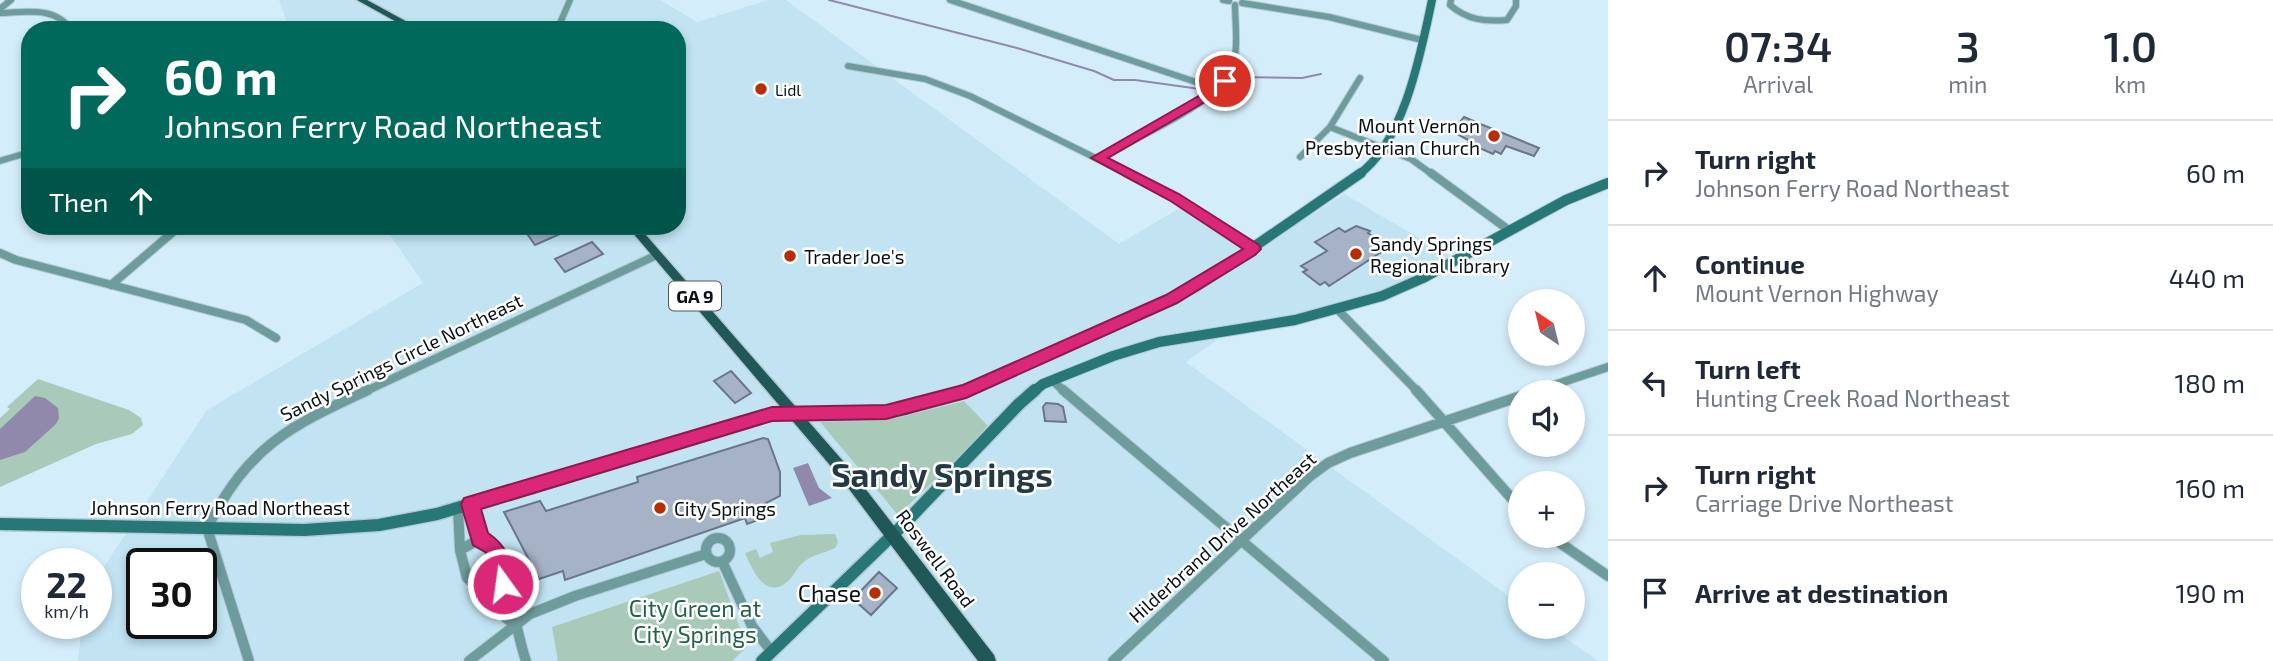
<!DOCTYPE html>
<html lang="en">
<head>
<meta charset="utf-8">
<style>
  body { margin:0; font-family:"Exo 2",sans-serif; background:#f6f6f7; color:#1f2937; height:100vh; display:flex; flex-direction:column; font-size:26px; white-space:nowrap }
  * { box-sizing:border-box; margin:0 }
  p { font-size:23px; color:#747a83 }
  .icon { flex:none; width:38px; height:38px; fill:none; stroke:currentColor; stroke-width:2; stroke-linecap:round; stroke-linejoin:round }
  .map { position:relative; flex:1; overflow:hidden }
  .drawer { display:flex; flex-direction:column; background:#fff; width:665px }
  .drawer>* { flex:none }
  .guide { position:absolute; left:21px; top:21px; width:665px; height:214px; border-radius:28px; box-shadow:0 4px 10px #0003; background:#00695c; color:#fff; overflow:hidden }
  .needle { width:46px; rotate:325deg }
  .fabs { position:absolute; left:1508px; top:289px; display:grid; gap:14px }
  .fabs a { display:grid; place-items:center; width:77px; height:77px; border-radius:50%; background:#fff; box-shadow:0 4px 10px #0003; font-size:35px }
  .speed { position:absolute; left:21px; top:548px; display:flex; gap:14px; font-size:35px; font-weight:700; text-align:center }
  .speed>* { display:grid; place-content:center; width:91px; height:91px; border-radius:50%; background:#fff; box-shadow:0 4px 10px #0003; line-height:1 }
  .speed small { font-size:18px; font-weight:400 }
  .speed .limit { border:4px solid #111; border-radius:10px; background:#fff; color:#111 }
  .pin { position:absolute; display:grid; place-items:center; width:60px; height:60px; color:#fff; margin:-30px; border:4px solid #fff; border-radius:50%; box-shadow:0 2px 7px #0007 }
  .me { position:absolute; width:77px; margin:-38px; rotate:346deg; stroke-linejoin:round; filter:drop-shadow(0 0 5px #0008) }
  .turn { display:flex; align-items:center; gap:24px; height:147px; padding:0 28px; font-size:32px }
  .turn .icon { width:91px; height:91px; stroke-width:2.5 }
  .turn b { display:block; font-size:49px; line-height:60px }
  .then { display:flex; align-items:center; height:66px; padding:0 28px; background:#0003; gap:14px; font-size:26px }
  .eta { display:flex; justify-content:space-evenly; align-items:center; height:119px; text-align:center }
  .eta b { font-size:42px; font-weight:600; line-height:49px }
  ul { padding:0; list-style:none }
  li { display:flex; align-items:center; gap:21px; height:105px; padding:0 28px; border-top:2px solid #e0e1e3 }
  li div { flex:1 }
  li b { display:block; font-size:26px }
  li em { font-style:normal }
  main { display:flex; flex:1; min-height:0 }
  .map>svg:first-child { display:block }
  .built { fill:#c1e3f2; fill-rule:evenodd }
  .green { fill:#a9cab9 }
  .water { fill:#9189ab }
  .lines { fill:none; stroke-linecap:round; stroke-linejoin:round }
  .stream { stroke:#9189ab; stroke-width:2 }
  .building { fill:#a6b2c6; stroke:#6b7689; stroke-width:2 }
  .street-far2-casing { stroke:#b3cad5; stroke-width:8 }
  .street-far1-casing { stroke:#b3cad5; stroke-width:10 }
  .street-casing { stroke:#b3cad5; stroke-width:12 }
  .secondary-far2-casing { stroke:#b3cad5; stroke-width:10 }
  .secondary-far1-casing { stroke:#b3cad5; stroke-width:12 }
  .secondary-casing { stroke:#b3cad5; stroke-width:15 }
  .primary-casing { stroke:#b3cad5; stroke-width:3 }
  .street-far2 { stroke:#6e9c9c; stroke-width:6 }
  .street-far1 { stroke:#6e9c9c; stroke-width:8 }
  .street { stroke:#6e9c9c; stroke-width:10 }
  .secondary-far2 { stroke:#277777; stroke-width:8 }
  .secondary-far1 { stroke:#277777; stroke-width:10 }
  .secondary { stroke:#277777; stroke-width:12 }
  .primary { fill:#205757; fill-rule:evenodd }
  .route { fill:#db2777; stroke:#8e194d; stroke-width:2 }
  .poi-dot { fill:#b72d00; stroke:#fff; stroke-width:2.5 }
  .labels { text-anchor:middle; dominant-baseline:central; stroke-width:5; stroke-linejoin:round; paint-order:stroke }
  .far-poi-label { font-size:16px; fill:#081014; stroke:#fff; text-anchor:start }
  .shield { fill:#fff; stroke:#52585a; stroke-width:2 }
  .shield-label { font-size:18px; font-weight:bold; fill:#081014 }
  .poi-label { font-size:19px; fill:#081014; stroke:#fff; text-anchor:start }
  .street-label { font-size:19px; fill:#081014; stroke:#fff }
  .near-poi-label { font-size:23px; fill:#081014; stroke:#fff; text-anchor:end }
  .near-park-label { font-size:23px; fill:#216348; stroke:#fff }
  .town-label { font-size:33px; font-weight:bold; fill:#243943; stroke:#fff }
</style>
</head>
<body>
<main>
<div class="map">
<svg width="1608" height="661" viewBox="0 0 1608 661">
  <rect width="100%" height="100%" fill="#d4edfa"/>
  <path class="built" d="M279,0H660L697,22L769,0H786L1119,244L1188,203L1260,247L1344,194L1462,263L1328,315L1229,331L1186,362L1521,605V626L1550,627L1598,661H78L82,623H96V579L207,410L423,283L384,226H677V30H262L287,22ZM142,564H201V623H142Z"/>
  <path class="green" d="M38,379L129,410L141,418L143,425L132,434L96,444L0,487V418L10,409L7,407Z
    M964,401L988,426L962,454L898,515L820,422L897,418Z
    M835,534L838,542L835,548C825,553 814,554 805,561C798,566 796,572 791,578C767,604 753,571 745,553L756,549L760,558L773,552L770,543L801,535Z
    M719,571L747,647L732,661H558L552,627Z"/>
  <path class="water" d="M35,396L45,398L58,408L59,418L56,424L25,452L0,460V429Z
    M808,463L819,488L832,498L809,506L793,468Z"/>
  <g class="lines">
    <path class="stream" d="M829,0L1017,48L1094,71L1114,80H1135L1200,89
      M1236,77L1302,78L1321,74"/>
  </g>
  <path class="building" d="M1464,117L1483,125L1539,148L1534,156L1506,146L1501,154L1495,151L1493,154L1468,143L1470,141L1455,133L1459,128L1456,127Z
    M528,226H578L535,245L523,228Z
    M1356,226L1370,231L1368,233L1389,247L1329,286L1325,282L1320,285L1303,272L1307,270L1301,266L1327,251L1315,242L1339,228L1345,232Z
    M592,242L603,254L565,272L555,259Z
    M731,371L751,393L735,403L714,381Z
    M1046,403L1058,404L1063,407L1066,422L1045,421L1043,407Z
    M763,438L768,439L780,472V496L762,505L767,517L747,524L745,518L565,580L563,571L539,579L504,512L540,501L546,511L638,482L637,477Z
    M879,572L897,588L871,615L853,599Z"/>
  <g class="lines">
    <defs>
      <path id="street-far2" d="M950,0L1217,89
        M1223,0L1229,1
        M1451,0L1450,5C1467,20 1486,22 1507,20L1516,6V0
        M1242,3L1329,17L1422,40
        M0,9L11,0
        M0,13C25,12 56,6 71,30
        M557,30L570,0
        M848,66L925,79L970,96L1130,175
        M1330,127L1411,159L1433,175
        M1300,157L1330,127L1360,78
        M1097,158C1130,141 1211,106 1229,75C1240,55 1235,26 1235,5
        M0,161L30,152"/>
      <path id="street-far1" d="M1126,173L1174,197L1253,249
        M1431,173L1510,231
        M0,253L16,260L246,320L276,338
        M111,285L180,226
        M1338,310L1418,392
        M1052,380L1065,392
        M364,392L657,255
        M1533,392L1608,367"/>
      <path id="street" d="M1063,390L1384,661
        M1416,390L1521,509
        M1533,392L1538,390
        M470,504L480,539L498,558L503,584L488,594
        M458,508L460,550L467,578L488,594L506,618L514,624
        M1550,536L1608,576
        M706 550a12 12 0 1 1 24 0a12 12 0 1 1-24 0Z
        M460,550L480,539
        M722,561L752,626L771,651
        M503,584C515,609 517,634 526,661
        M249,661L207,528C249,446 288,427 368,390
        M469,661L530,614L575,596L706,554
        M1113,661L1309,477L1328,463L1350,453L1521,396"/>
      <path id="secondary-far2" d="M1358,175C1404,143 1421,52 1432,0"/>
      <path id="secondary-far1" d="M963,392L1059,351L1197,286L1361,173
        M1033,392L1043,384L1113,356L1159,342L1295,320L1382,296L1423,278L1566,200L1608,183"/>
      <path id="secondary" d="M0,524L304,530L379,525L437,514L772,414H866L905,409L968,390
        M762,661L905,523L1019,404L1035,390"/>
      <path id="primary" d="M357,0H367L422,30H411Z
        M627,226H638L850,469L994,655L996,661H978L840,477Z"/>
    </defs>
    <use href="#street-far2" class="street-far2-casing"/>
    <use href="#street-far1" class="street-far1-casing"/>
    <use href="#street" class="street-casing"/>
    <use href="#secondary-far2" class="secondary-far2-casing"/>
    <use href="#secondary-far1" class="secondary-far1-casing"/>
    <use href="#secondary" class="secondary-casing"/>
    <use href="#primary" class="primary-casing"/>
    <use href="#street-far2" class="street-far2"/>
    <use href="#street-far1" class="street-far1"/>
    <use href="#street" class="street"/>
    <use href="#secondary-far2" class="secondary-far2"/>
    <use href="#secondary-far1" class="secondary-far1"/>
    <use href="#secondary" class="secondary"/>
    <use href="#primary" class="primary"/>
  </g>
  <path class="route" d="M1225,77L1231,81L1210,99L1108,158L1179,194L1259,245L1261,249L1255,255L1177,303L966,398L886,419L772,421L481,509L488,533C506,545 520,569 510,590L503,593L496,590L491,561L485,552L473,545L461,504L464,498L772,407L886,405L963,385L1166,295L1243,249L1169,200L1091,158L1202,94Z"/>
  <g class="poi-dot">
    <circle cx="761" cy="89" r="7"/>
    <circle cx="1494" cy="136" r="7"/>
    <circle cx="1356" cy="254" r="7"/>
    <circle cx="790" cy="256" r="7"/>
    <circle cx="660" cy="508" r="7"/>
    <circle cx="875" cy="593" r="7"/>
  </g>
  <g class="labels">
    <g class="far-poi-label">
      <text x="775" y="89">Lidl</text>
    </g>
    <rect class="shield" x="669" y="281.5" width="52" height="29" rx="5"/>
    <g class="shield-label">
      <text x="695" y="296">GA 9</text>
    </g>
    <g class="poi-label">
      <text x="1480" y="125" text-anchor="end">Mount Vernon<tspan x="1480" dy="22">Presbyterian Church</tspan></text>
      <text x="1370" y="243">Sandy Springs<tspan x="1370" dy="22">Regional Library</tspan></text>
      <text x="804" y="256">Trader Joe's</text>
      <text x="674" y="508">City Springs</text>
    </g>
    <g class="street-label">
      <text transform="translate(401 357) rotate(-26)">Sandy Springs Circle Northeast</text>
      <text x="220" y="507">Johnson Ferry Road Northeast</text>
      <text transform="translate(1222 537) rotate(-42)">Hilderbrand Drive Northeast</text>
      <text transform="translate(936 558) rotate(53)">Roswell Road</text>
    </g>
    <g class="near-poi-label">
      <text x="861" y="593">Chase</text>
    </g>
    <g class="near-park-label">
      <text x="695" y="608">City Green at<tspan x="695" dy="26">City Springs</tspan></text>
    </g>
    <g class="town-label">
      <text x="942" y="474">Sandy Springs</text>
    </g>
  </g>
</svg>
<div class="fabs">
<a><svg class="needle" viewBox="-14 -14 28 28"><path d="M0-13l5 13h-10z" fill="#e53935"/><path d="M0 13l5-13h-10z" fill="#747a83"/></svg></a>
<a><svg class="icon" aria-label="sound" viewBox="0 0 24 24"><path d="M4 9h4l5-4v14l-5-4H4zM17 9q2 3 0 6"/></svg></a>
<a>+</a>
<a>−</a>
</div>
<div class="speed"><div>22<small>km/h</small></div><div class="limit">30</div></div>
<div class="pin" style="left:1225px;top:81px;background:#d93025"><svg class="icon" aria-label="arrive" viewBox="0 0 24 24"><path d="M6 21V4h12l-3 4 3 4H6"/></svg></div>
<svg class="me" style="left:503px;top:584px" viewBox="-20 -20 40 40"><circle r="17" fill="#db2777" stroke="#fff" stroke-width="3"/><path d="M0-11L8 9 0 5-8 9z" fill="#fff"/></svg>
<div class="guide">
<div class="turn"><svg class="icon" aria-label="right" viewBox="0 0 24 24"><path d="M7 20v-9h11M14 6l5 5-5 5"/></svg><div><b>60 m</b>Johnson Ferry Road Northeast</div></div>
<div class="then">Then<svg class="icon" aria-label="ahead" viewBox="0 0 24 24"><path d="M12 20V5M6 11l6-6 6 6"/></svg></div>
</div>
</div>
<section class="drawer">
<div class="eta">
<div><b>07:34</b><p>Arrival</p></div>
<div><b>3</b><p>min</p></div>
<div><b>1.0</b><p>km</p></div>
</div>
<ul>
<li><svg class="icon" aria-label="right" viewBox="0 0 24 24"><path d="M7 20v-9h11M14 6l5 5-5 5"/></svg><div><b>Turn right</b><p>Johnson Ferry Road Northeast</p></div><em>60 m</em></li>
<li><svg class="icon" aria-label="ahead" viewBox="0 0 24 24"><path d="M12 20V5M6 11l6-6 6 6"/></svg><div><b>Continue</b><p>Mount Vernon Highway</p></div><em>440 m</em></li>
<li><svg class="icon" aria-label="left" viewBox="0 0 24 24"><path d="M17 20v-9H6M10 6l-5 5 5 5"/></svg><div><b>Turn left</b><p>Hunting Creek Road Northeast</p></div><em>180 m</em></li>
<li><svg class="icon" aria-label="right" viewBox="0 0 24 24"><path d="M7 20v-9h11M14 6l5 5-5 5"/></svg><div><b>Turn right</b><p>Carriage Drive Northeast</p></div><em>160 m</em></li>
<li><svg class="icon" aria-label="arrive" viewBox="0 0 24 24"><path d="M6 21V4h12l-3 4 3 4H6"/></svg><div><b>Arrive at destination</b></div><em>190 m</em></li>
</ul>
</section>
</main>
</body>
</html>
